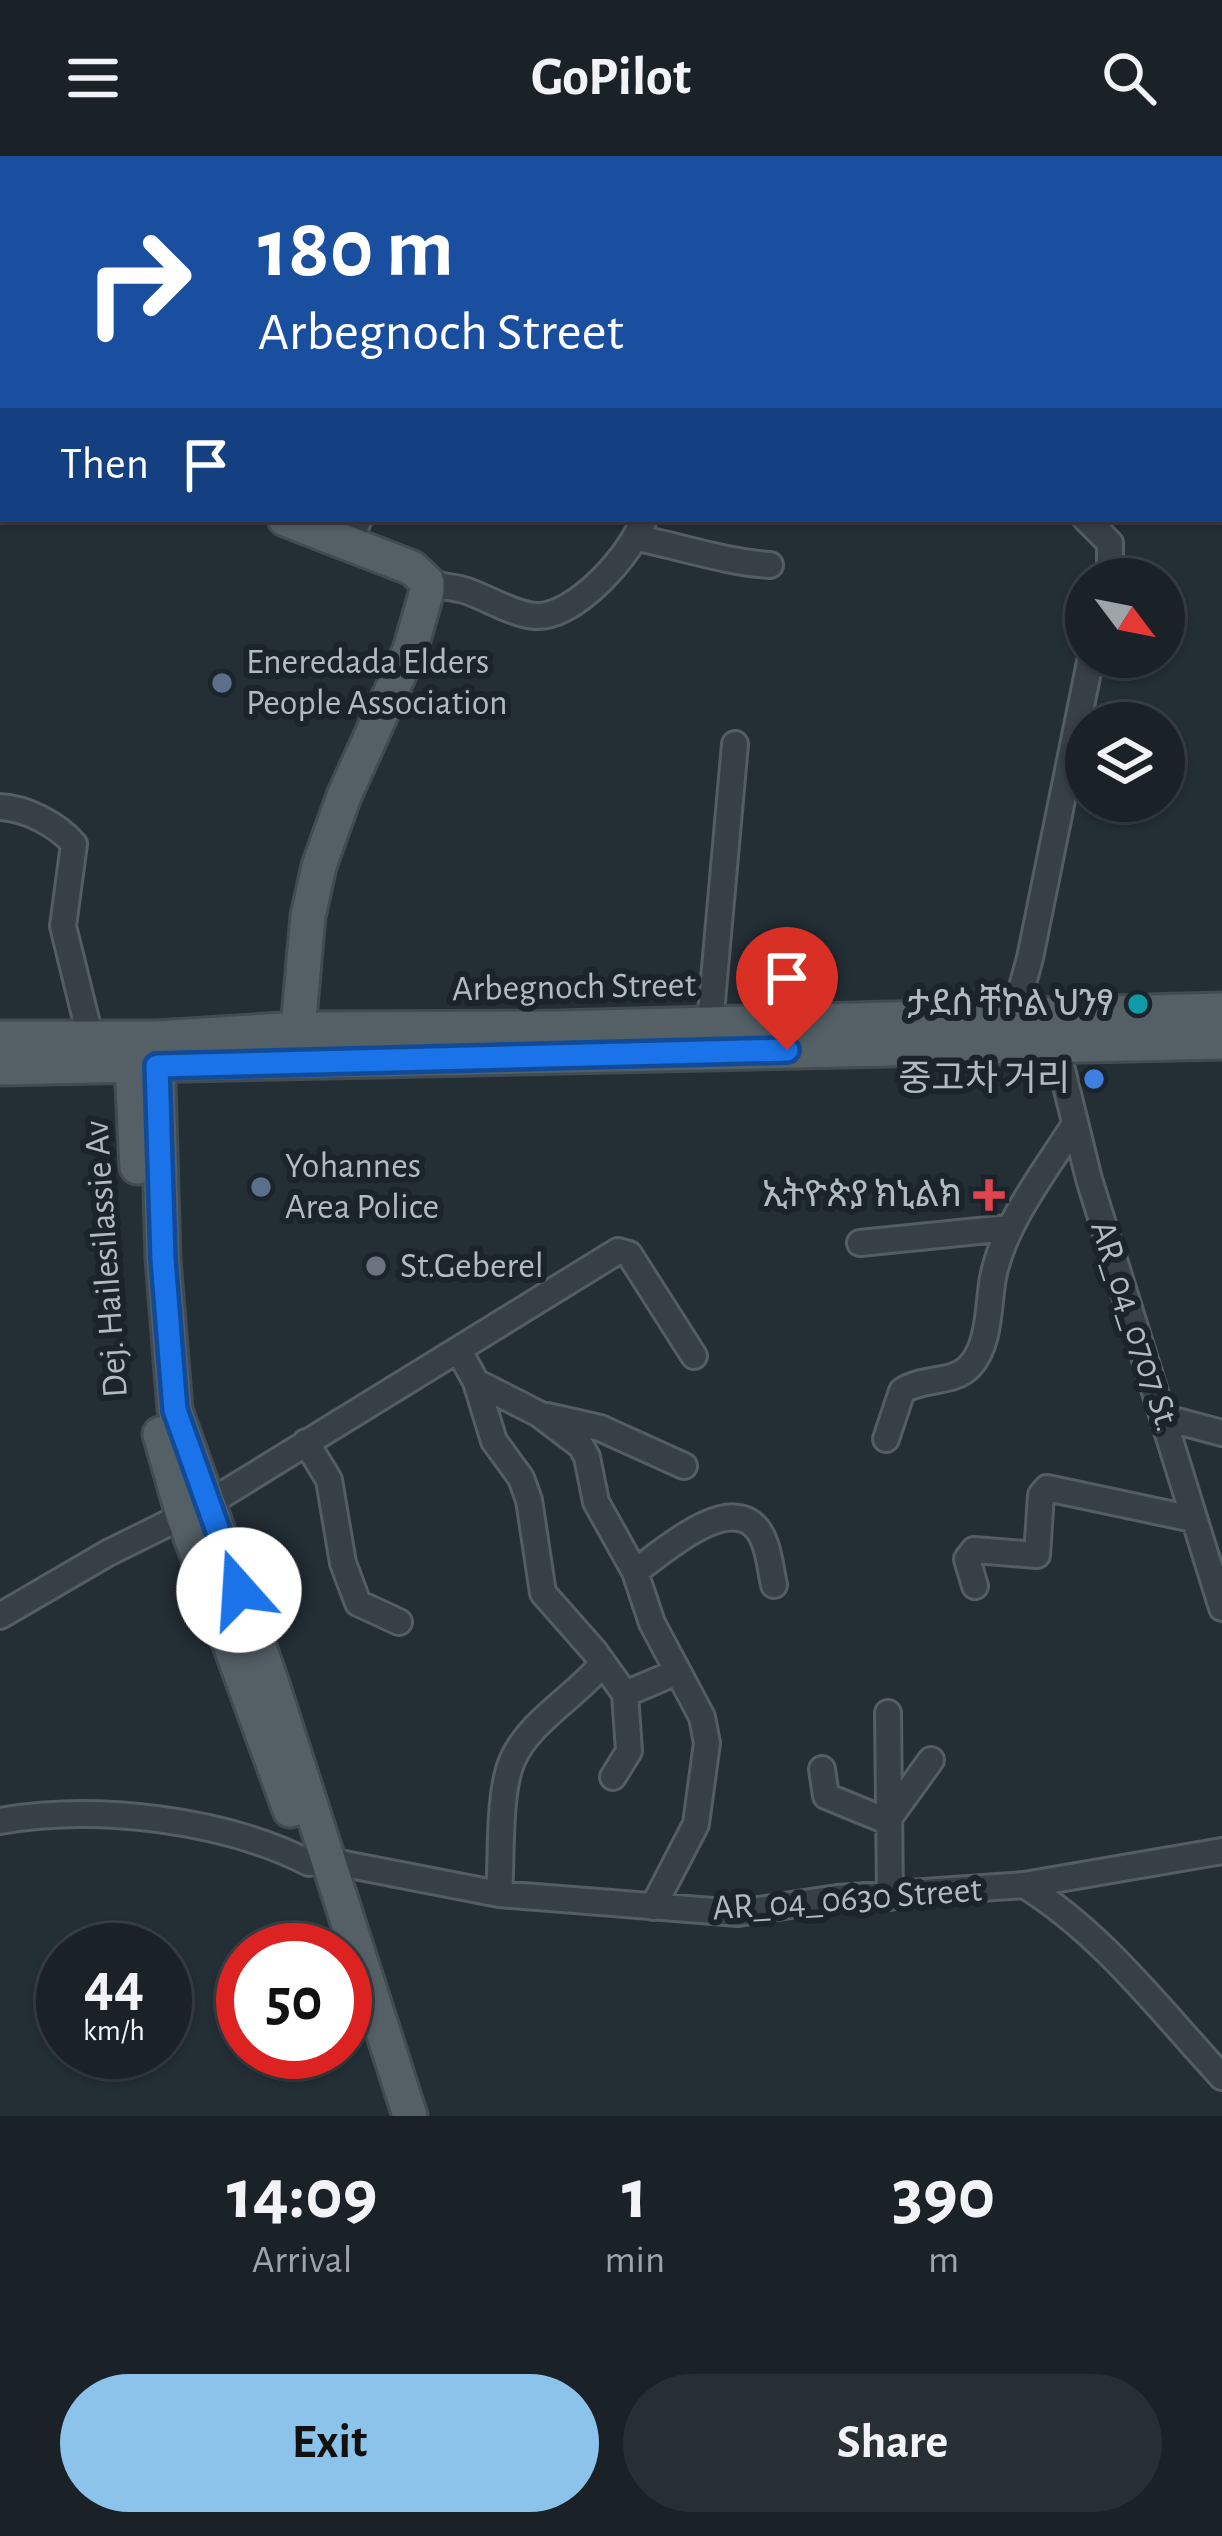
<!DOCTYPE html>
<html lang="en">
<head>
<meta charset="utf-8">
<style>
  body { margin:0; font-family:"Alegreya Sans","Noto Sans Ethiopic","Noto Sans KR",sans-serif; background:#272f34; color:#f1f3f6; height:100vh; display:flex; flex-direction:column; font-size:45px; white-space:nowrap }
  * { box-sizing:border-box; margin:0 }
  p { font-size:39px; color:#9fa4a8 }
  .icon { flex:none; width:66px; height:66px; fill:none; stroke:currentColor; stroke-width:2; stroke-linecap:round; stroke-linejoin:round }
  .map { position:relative; height:1960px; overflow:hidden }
  .drawer { display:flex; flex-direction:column; background:#1a2228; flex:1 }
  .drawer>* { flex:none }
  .banner { position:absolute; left:0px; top:0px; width:1224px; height:366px; box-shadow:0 3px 9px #0004,0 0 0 3px #383f45; background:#1a4fa0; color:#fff; overflow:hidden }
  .needle { width:78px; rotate:122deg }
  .fabs { position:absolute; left:1065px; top:402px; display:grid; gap:24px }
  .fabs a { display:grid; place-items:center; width:120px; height:120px; border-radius:50%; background:#1a2228; box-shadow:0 3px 9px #0004,0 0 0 3px #383f45; font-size:60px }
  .speed { position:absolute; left:36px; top:1767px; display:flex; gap:24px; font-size:60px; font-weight:700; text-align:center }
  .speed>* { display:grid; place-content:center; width:156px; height:156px; border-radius:50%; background:#1a2228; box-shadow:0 3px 9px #0004,0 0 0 3px #383f45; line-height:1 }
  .speed small { font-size:30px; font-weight:400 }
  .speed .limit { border:18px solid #d22; background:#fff; color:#111 }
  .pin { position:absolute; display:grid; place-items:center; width:102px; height:102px; color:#fff; margin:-123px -51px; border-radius:50% 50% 50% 0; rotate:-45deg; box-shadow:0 0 12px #0007 }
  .pin .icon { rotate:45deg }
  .me { position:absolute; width:132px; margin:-66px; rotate:341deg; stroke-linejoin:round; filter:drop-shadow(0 0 9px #0008) }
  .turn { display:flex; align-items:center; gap:42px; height:252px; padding:0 60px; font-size:54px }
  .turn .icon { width:156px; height:156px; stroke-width:2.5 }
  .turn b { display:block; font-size:84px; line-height:102px }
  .then { display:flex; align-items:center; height:114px; padding:0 60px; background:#0003; gap:24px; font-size:45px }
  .eta { display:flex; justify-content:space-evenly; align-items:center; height:204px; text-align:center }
  .eta b { font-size:72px; font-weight:700; line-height:84px }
  .cta { display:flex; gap:24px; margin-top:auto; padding:24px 60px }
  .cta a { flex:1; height:138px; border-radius:72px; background:#8cc3eb; color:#111; font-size:48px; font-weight:700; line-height:138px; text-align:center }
  .cta a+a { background:#272f34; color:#f1f3f6 }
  header { display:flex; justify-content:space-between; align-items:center; height:156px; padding:0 60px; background:#1a2228; font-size:54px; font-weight:700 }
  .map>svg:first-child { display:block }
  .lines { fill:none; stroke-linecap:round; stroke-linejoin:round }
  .minor-casing { stroke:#535d64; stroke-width:30 }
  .major-casing { stroke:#424b52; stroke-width:39 }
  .minor { stroke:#364046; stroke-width:24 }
  .major { stroke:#545f66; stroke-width:33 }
  .route-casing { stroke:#114b97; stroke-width:30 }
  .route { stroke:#1a73e8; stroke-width:21 }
  .service-dot { fill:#5c6f8a; stroke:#1b242a; stroke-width:4.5 }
  .culture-dot { fill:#0f9aa8; stroke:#1b242a; stroke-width:4.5 }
  .shop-dot { fill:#3f7fe0; stroke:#1b242a; stroke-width:4.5 }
  .health-dot { fill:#e0444e; stroke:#1b242a; stroke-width:4.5 }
  .worship-dot { fill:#6b7280; stroke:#1b242a; stroke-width:4.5 }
  .labels { text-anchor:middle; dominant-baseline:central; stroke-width:12; stroke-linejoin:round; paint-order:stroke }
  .poi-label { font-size:36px; fill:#b0bbc2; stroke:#1b242a; text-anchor:start }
  .street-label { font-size:36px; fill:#b0bbc2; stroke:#1b242a }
</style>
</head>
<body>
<header><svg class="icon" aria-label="menu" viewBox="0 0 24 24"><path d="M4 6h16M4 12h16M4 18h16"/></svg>GoPilot<svg class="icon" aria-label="search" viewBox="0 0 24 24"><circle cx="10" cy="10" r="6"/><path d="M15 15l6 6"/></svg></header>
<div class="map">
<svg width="1222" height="1960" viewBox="0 0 1222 1960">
  <rect width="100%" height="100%" fill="#232e35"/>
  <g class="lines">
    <defs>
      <path id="minor" d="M160,0L162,3
        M1062,0L1064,3
        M1214,0L1220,3
        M362,3V0
        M535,3L538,0
        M1090,3L1100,0
        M1221,41L1222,39
        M1086,363L1110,387V423
        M637,382C683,391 724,406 770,409
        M348,387L359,363
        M427,426C439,430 451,431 464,434C486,441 512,458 535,460C576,462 632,397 644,363
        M0,651C26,652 58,669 74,688L63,770L90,880
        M1014,860L1030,802L1091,501
        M710,868L735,588
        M1052,873L1089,1023L1222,1452
        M860,1087L1008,1072
        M459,1195L476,1226L494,1285L521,1322L529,1344L543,1437L595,1496L625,1538
        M476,1226L539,1258L581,1290L587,1301L596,1346L635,1416L652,1467L702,1561L707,1587L696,1668L653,1751
        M547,1260L600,1272L684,1310
        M1166,1262L1222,1277
        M886,1283L902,1235C922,1221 954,1228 970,1210C990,1189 988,1149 993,1122C1003,1068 1046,1014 1075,968
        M306,1286L329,1324L343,1407L358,1447L399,1466
        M635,1416C661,1397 730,1335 758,1374C769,1389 770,1412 774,1429
        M975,1430L967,1403L974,1394L1037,1399L1041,1339L1047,1332L1193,1363
        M0,1460L108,1397L209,1347L618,1095L629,1098L694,1200
        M888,1557L890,1741
        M822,1613L826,1640L887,1665L931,1604
        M613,1621L629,1595L625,1538L677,1516
        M0,1665C95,1648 223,1663 309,1707
        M329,1705L499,1738L738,1757L837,1742L1024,1729L1222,1695
        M1024,1729C1102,1777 1160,1854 1222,1921
        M499,1738C502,1700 498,1639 512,1605C529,1565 577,1540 603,1507"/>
      <path id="major" d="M0,268L3,269
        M285,363L412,412L427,426V435L410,494L344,640L319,710L308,760L298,873
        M0,882H157L298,873L560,872L1222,854
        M131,889L137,1011
        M157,891L163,1103L175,1254L270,1522L410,1960
        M0,912L1222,886
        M160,1278L183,1359L290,1654"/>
    </defs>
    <use href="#minor" class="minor-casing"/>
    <use href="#major" class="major-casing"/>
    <use href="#minor" class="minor"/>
    <use href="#major" class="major"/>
  </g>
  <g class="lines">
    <defs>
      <path id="route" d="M239,1434L175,1254L163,1103L157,910L787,894"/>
    </defs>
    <use href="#route" class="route-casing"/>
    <use href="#route" class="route"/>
  </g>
  <g class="service-dot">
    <circle cx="222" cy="527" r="12"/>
    <circle cx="261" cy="1031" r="12"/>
  </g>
  <circle class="culture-dot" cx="1138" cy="848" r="12"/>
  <circle class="shop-dot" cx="1094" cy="923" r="12"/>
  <path class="health-dot" d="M983 1021h12v12h12v12h-12v12h-12v-12h-12v-12h12z"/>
  <circle class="worship-dot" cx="376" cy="1110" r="12"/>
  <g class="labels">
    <g class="poi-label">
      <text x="246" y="506">Eneredada Elders<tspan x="246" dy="41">People Association</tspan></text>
      <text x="1114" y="848" text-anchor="end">ታደሰ ቸኮል ህንፃ</text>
      <text x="1070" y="923" text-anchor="end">중고차 거리</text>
      <text x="285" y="1010">Yohannes<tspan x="285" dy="41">Area Police</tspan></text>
      <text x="962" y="1039" text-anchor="end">ኢትዮጵያ ክኒልክ</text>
      <text x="400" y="1110">St.Geberel</text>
    </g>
    <g class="street-label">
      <text transform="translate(574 831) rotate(-1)">Arbegnoch Street</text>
      <text transform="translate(106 1103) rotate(-94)">Dej. Hailesilassie Av</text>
      <text transform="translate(1135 1170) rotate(72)">AR_04_0707 St.</text>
      <text transform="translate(847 1743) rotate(-4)">AR_04_0630 Street</text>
    </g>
  </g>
</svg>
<div class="fabs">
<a><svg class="needle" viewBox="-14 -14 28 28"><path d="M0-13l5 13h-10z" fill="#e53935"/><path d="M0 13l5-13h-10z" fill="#9fa4a8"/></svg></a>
<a><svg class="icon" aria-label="layers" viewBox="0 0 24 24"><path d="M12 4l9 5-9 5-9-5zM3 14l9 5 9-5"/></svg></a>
</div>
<div class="speed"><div>44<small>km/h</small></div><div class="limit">50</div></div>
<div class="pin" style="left:787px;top:894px;background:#d93025"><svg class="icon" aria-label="arrive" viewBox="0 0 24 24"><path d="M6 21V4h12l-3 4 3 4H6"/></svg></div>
<svg class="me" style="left:239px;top:1434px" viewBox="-20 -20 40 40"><circle r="19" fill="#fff"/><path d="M0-13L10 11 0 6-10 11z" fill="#1a73e8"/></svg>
<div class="banner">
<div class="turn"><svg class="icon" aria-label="right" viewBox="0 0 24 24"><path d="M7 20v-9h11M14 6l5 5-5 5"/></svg><div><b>180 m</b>Arbegnoch Street</div></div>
<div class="then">Then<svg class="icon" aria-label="arrive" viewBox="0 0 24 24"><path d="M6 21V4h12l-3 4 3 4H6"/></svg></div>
</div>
</div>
<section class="drawer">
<div class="eta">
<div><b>14:09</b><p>Arrival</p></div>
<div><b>1</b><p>min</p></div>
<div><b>390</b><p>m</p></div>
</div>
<div class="cta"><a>Exit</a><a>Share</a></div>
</section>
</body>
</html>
